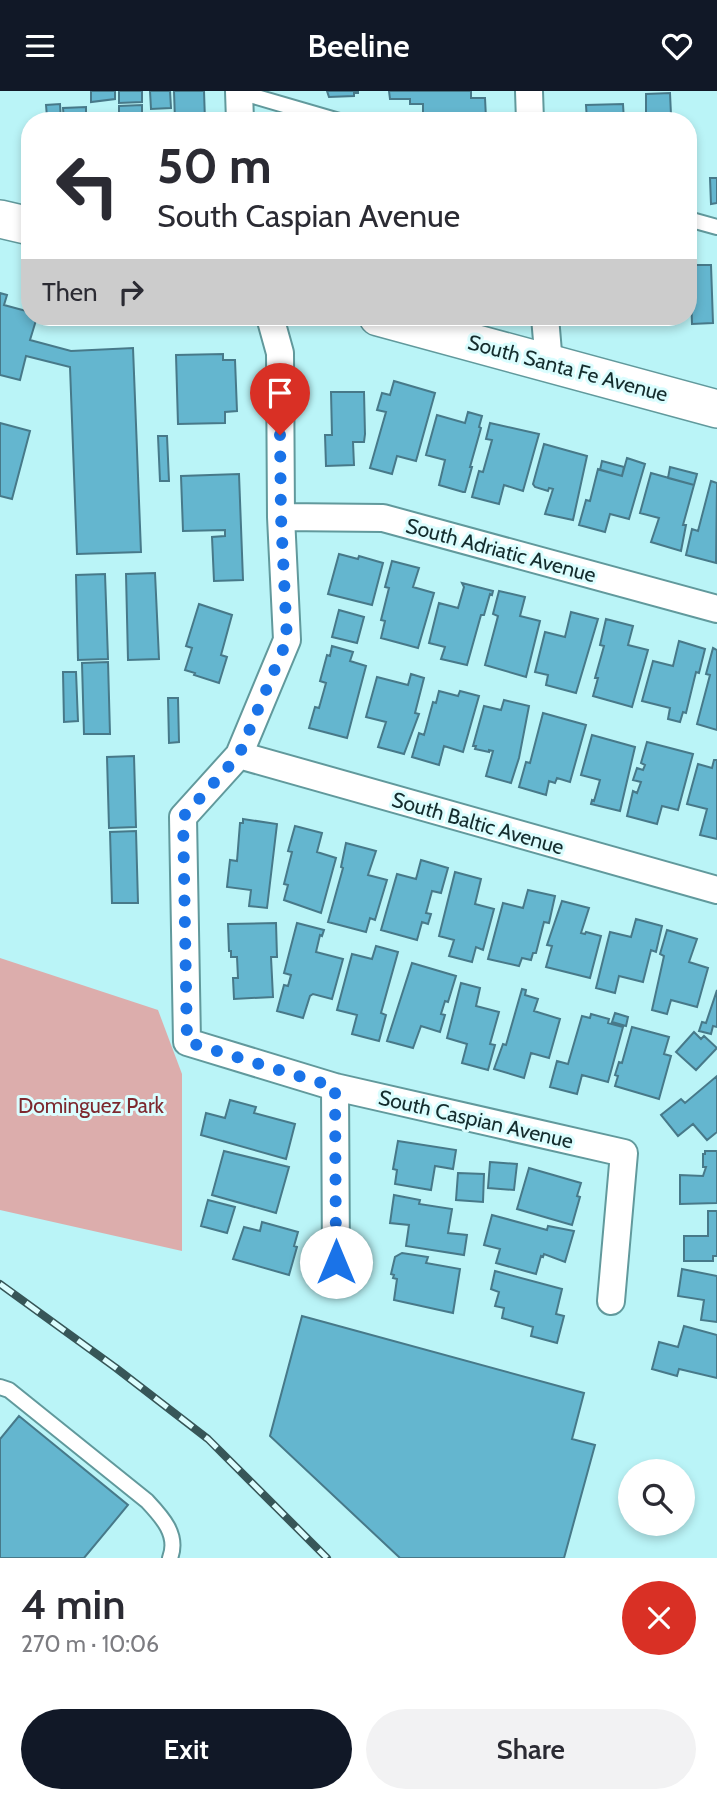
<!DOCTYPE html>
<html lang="en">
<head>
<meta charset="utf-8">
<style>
  body { margin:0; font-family:Cabin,sans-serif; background:#f2f2f3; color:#2b2b33; height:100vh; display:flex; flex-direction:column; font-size:26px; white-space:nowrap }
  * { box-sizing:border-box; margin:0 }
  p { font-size:23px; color:#7c7c81 }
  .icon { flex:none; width:38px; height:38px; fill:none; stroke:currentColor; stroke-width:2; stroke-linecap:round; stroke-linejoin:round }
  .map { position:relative; height:1467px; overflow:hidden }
  .side { display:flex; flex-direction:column; background:#fff; flex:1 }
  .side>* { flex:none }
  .banner { position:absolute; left:21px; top:21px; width:676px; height:214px; border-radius:28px; box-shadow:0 4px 10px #0003; background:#fff; color:#2b2b33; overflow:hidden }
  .buttons { position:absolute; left:618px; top:1368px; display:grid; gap:14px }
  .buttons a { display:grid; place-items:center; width:77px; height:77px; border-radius:50%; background:#fff; box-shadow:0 4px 10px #0003; font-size:35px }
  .pin { position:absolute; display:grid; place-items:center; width:60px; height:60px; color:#fff; margin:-72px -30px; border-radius:50% 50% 50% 0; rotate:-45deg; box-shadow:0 0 7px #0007 }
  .pin .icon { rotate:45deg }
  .me { position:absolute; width:77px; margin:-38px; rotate:0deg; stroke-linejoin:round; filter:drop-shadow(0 0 5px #0008) }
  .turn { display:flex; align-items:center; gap:24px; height:147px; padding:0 21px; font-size:32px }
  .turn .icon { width:91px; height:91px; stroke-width:2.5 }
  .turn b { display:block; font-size:49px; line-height:60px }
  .then { display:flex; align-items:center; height:66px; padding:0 21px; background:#0003; gap:14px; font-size:26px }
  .round { display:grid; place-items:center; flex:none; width:74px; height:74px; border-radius:37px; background:#f2f2f3 }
  .head { display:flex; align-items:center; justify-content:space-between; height:119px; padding:0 21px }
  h1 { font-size:42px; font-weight:600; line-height:52px }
  .action { display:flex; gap:14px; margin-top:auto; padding:14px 21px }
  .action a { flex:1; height:80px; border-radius:42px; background:#111827; color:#fff; font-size:28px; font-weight:600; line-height:80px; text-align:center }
  .action a+a { background:#f2f2f3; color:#2b2b33 }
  header { display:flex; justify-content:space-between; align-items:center; height:91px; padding:0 21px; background:#111827; color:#fff; font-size:32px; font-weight:600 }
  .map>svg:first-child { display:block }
  .green { fill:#dcadac }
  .building { fill:#64b6cf; stroke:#477989; stroke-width:2 }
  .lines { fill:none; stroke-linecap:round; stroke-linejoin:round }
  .service-casing { stroke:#61999c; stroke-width:18 }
  .minor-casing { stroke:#61999c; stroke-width:30 }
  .secondary-casing { stroke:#61999c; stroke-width:40 }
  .service { stroke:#fff; stroke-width:14 }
  .minor { stroke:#fff; stroke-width:26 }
  .secondary { stroke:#fff; stroke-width:37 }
  .rail-casing { stroke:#375658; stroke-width:8 }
  .rail { stroke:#dbfdfe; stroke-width:5; stroke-dasharray:16; stroke-linecap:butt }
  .route { stroke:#1a73e8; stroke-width:12; stroke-dasharray:0 21.6 }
  .labels { text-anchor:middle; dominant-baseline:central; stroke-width:6; stroke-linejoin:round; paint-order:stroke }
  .street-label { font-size:21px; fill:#142c2d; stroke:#dbfdfe }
  .park-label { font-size:21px; fill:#7d282e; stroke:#dbfdfe }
</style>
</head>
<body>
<header><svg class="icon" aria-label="menu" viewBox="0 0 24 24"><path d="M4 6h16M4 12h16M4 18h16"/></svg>Beeline<svg class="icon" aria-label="heart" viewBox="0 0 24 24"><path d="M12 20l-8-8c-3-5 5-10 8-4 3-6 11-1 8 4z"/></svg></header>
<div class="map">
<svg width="717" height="1467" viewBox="0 0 717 1467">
  <rect width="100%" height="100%" fill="#baf4f7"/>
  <path class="green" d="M0,867L158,919L182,983V1160L0,1119Z"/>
  <path class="building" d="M91,0H115V8L91,11Z
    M119,0H142V11L119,12Z
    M150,0H170L171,17L151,18Z
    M174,0H204L205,30H175Z
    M327,0H358V2H354V5L329,6Z
    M389,0H471V7H485L486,27L423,26V13H410V8H390Z
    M670,2L671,24L646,25V3Z
    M60,13L61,30H36V27L47,26L46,14Z
    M623,13L624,30H587L586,14Z
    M142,14V28L119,29V15Z
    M86,16V30H64L63,17Z
    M710,87H717V112L711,113Z
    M690,174H711L713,232L692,233Z
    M0,202L7,204L4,214L30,221V226H37L30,249L71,260L133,257L141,461L77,463L70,276L26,265L20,289L0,284Z
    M223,263V269H235L237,320L225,321V332L178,333L176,264Z
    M394,290L435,302L416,370L397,365L392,383L370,377L386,321L377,319L382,302L390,304Z
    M331,301H364L365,343L364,351H353L354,374L326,375L325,344H332Z
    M468,321L482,325L479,336L481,337L470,376H472L465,401H463L439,394L445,369L426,364L437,324L465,332Z
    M0,332L30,340L12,408L0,405Z
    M490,332L539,343L523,400L504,394L499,413L472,406L479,380L483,381L492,349L486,348Z
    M158,345H167L169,390H160Z
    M544,353L587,365L573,429L545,423L553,398L549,397L548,400L535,396L533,393Z
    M627,367L645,373L629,428L610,423L605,441L579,434L586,409L590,410L598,378L622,385Z
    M602,370L624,376L622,385L600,379Z
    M670,376L697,383L694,394L668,387Z
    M651,382L694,394L683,434H686L681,460L651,451L659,427L640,422Z
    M239,383L243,489L214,490L212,446L225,445V439L183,440L181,385Z
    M711,390L717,392L716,472L686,464L692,438L698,440Z
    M339,463L358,468L359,465L383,472L372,514L328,503Z
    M392,470L419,477L413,496L434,502L418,557L381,547L385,530L381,529L389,497L385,496Z
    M155,482L159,568L128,569L126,483Z
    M105,483L108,568L78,569L76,484Z
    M462,492L493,500L492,504L490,503L484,524H481L467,574L441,568L445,556L429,552L439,512L458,517L464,496Z
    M499,500L525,506L520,525L540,530L526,586L485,574L498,525L493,523Z
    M199,513L232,524L221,564L227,566L219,592L194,584L195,582L185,579L192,557L186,555Z
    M339,519L364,526L357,552L332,546Z
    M571,521L598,528L576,602L546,594L548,584L535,581L545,541L565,546Z
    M606,528L633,535L628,554L648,559L632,616L593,605L598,587H595L604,555L600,554Z
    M679,550L705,558L699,582L696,581L686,622L683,621L680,631L668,628L670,617L642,610L653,570L673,575Z
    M332,555L353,561L350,570L366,575L347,647L309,637L315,616L319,617L326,592L320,590L327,564L330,565Z
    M713,557L717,559V639L697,633L710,584L706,583Z
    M108,571L110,643H84L82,572Z
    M63,581H76L78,630L64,631Z
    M411,583L424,587L415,622L419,623L404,663L378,656L386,631L366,626L377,586L408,594Z
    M439,600L458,605L460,600L479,605L463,661L444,655L439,674L412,666L419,642L424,644L433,611L436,612Z
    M168,607H178L179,651L169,652Z
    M504,609L529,615L519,667L511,692L486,685L493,660L489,659V661L475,658L476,655H473L484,615L501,619Z
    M543,622L586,634L570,691L557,687L555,692L549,690L546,704L519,696L526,671L530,672Z
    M592,644L635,656L620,720L591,713L592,709L594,710L600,689L581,684Z
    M647,651L693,663L678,719L662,715L657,733L627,725L633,700L637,702L641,691L633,689L637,677L643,679L645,674L641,672Z
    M134,665L136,736L109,737L107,666Z
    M714,669H717V748L700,744L707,718L687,713L698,673L712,677Z
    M243,728L277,733L267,817L249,815L251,799L227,796L230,769L237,770L240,732H243Z
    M295,735L322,742L317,761L336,767L321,822L284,809L288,794L284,793L292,761L288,760Z
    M136,740L138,812H112L110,741Z
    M346,752L376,760L368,784L387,789L375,829L370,827L366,841L328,831L343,777L341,776Z
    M421,769L448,777L441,802L432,800L426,822L431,823L428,833L422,831L417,849L381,839L397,783L416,788Z
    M455,781L481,788L475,813L494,818L483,859L476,856L472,871L449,865L454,849L439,845Z
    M528,799L555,805L549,832L544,831L536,862H533L531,869L522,867L519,875L488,868L503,812L523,817Z
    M562,810L589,817L581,842L585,843L586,841L601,845L590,887L546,876L552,855L547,854Z
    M636,828L662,835L656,861L651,859L643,891L619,885L615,902L596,897L610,841L631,846Z
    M276,832L277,866H271L273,906L234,908L233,887H238L237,866H231V860H229L228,833Z
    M297,832L324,839L322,845L320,844L316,861L343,868L332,908L313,903L310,905L303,927L277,920L284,894L288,895L291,884L284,882Z
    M667,839L697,848L689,871L708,877L697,916L671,909L667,923L652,919L664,865L660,863Z
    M376,855L398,861L381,922L386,924L379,950L352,943L357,924L337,919L352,863L372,868Z
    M412,872L456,885L448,911L445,910L441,923L445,924L440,941L421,935L413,957L387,950Z
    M461,892L480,897L476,915L499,921L490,953L495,954L488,979L462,972L467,953L447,947Z
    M522,898L526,899L525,904L538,908L534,920L560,928L549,967L531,962L524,987L494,978L503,953L506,954Z
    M717,899V936L713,935L711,943L699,940L702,931L706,932Z
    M615,922L628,926L626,935L612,931Z
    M591,923L609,928L608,932L623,936L608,991L582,984L577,1003L550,996L557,970L568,973L582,925L590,927Z
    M632,936L669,946L664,963L671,965L659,1008L615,995L618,985L615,984L619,971L622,972Z
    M694,941L701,948L704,945L717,957L696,979L676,961Z
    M717,985V1041L707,1049L693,1033L678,1045L661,1024L681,1008L685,1012Z
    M230,1009L256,1016L254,1022L295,1033L286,1068L201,1044L206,1022L225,1027Z
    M398,1050L456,1059L453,1078L435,1075L431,1099L395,1093L397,1079L393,1078Z
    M224,1060L289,1076L276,1122L212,1104Z
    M705,1060H717V1112L680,1113V1084L703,1085L706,1076H703V1063H705Z
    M490,1071L517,1073L514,1099L488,1097Z
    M529,1077L581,1092L577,1105L580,1106L572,1134L517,1118Z
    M458,1082L484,1083L483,1111L456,1109Z
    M394,1104L420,1109L419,1113L452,1118L448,1142L467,1144L464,1164L406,1155L409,1134L390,1132Z
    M208,1109L235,1116L227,1142L201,1135Z
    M708,1120H717V1165H713V1170H684V1145H708Z
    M492,1124L547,1139L548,1135L574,1140L565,1171L544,1163L543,1166L541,1165L536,1183L496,1172L500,1158L484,1154Z
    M262,1131L298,1141L294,1155L297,1156L289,1184L233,1168L244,1136L260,1140Z
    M402,1162L428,1166L426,1172L460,1178L453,1222L394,1209L397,1188L393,1187L394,1184L391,1183L395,1166Z
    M682,1178L717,1185V1231L701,1229L704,1209L678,1205Z
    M495,1180L562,1198L556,1223L564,1225L557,1252L531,1245L533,1236L502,1227L504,1217L495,1215L499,1201L491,1198Z
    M302,1225L584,1302L572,1348L595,1354L564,1467H400L270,1345Z
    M684,1235L717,1244V1287L679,1278L677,1285L652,1278L659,1251L678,1256Z
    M19,1325L128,1414L84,1467H0V1348Z"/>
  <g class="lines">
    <defs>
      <path id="service" d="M236,0L339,30
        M688,128L717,136
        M0,1296L9,1299L147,1410C162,1426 179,1444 170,1467"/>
      <path id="minor" d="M239,0L240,30
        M529,0L530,30
        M270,226L280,262L281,426L287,549L239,664L183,726L187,951L335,996L624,1062L611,1210
        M545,226L549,273
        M281,426L383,427L717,518
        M239,664L717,799
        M335,996L336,1171"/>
      <path id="secondary" d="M0,128L30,135
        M378,226L717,318"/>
    </defs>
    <use href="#service" class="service-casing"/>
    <use href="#minor" class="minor-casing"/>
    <use href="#secondary" class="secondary-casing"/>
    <use href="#service" class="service"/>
    <use href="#minor" class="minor"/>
    <use href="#secondary" class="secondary"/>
    <defs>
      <path id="rail" d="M0,1193L116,1277L208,1348L327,1467"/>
    </defs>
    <use href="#rail" class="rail-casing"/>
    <use href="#rail" class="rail"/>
  </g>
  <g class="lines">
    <path class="route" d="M280,344L281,426L287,549L239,664L183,726L187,951L335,996L336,1171"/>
  </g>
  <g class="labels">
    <g class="street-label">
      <text transform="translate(568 277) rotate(15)">South Santa Fe Avenue</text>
      <text transform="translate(501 459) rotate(15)">South Adriatic Avenue</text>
      <text transform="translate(478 732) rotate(16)">South Baltic Avenue</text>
      <text transform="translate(476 1028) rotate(13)">South Caspian Avenue</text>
    </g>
    <g class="park-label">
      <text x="91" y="1014">Dominguez Park</text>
    </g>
  </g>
</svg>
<div class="buttons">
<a><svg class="icon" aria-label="search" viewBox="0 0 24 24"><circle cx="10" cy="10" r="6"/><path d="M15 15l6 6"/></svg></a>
</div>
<div class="pin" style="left:280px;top:344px;background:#d93025"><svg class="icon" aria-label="arrive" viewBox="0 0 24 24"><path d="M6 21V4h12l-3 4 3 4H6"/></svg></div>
<svg class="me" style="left:336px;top:1171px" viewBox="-20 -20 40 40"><circle r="19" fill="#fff"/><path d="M0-13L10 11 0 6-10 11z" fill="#1a73e8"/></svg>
<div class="banner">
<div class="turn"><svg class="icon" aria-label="left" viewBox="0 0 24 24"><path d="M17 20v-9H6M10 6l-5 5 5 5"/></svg><div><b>50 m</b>South Caspian Avenue</div></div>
<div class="then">Then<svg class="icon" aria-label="right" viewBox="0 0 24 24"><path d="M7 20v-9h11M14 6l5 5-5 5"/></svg></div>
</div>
</div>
<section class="side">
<div class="head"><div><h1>4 min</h1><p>270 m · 10:06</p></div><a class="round" style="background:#d93025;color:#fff"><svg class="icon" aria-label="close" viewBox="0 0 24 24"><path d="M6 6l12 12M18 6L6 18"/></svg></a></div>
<div class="action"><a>Exit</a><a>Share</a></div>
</section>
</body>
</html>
